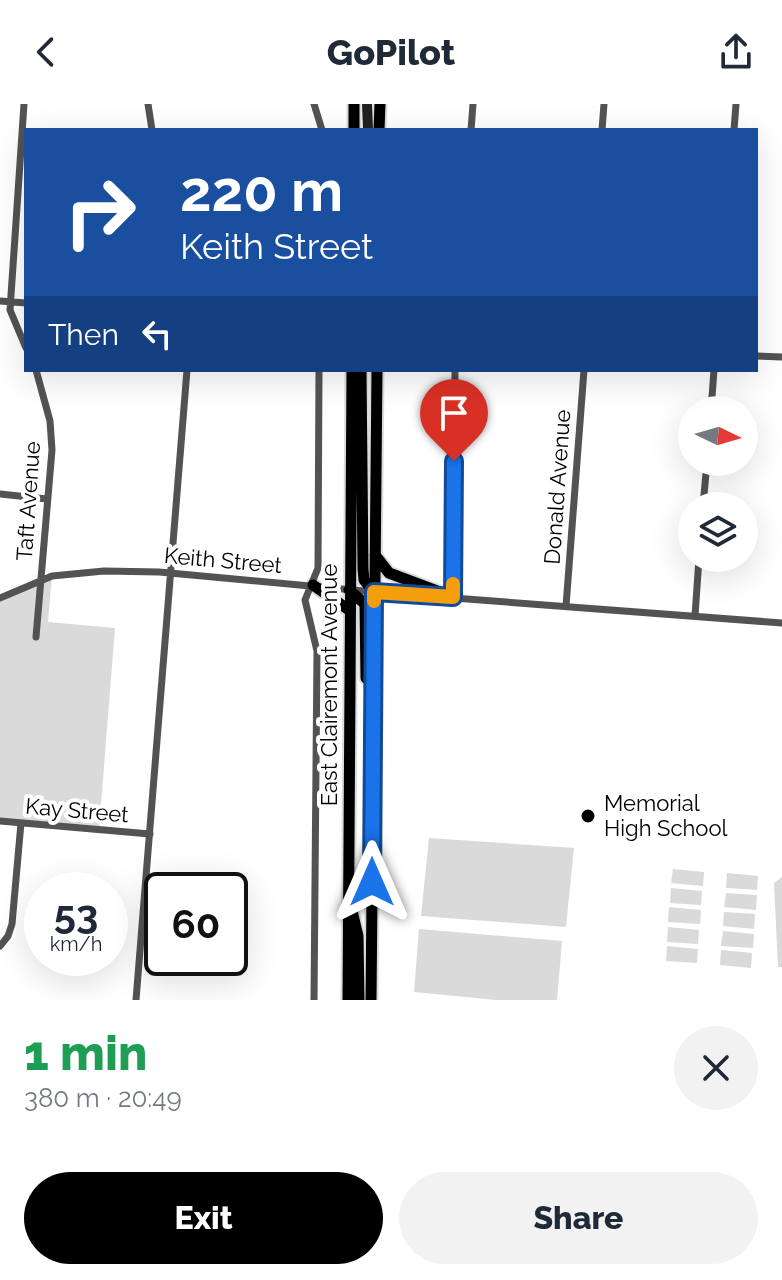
<!DOCTYPE html>
<html lang="en">
<head>
<meta charset="utf-8">
<style>
  body { margin:0; font-family:Raleway,sans-serif; background:#f2f2f3; color:#1f2937; height:100vh; display:flex; flex-direction:column; font-size:30px; white-space:nowrap }
  * { box-sizing:border-box; margin:0 }
  p { font-size:26px; color:#747a83 }
  .icon { flex:none; width:44px; height:44px; fill:none; stroke:currentColor; stroke-width:2; stroke-linecap:round; stroke-linejoin:round }
  .map { position:relative; height:896px; overflow:hidden }
  .side { display:flex; flex-direction:column; background:#fff; flex:1 }
  .side>* { flex:none }
  .hud { position:absolute; left:24px; top:24px; width:734px; height:244px; border-radius:0px; box-shadow:0 8px 32px #0002; background:#1a4fa0; color:#fff; overflow:hidden }
  .needle { width:52px; rotate:95deg }
  .fabs { position:absolute; left:678px; top:292px; display:grid; gap:16px }
  .fabs a { display:grid; place-items:center; width:80px; height:80px; border-radius:50%; background:#fff; box-shadow:0 8px 32px #0002; font-size:40px }
  .speed { position:absolute; left:24px; top:768px; display:flex; gap:16px; font-size:40px; font-weight:700; text-align:center }
  .speed>* { display:grid; place-content:center; width:104px; height:104px; border-radius:50%; background:#fff; box-shadow:0 8px 32px #0002; line-height:1 }
  .speed small { font-size:20px; font-weight:400 }
  .speed .limit { border:4px solid #111; border-radius:12px; background:#fff; color:#111 }
  .pin { position:absolute; display:grid; place-items:center; width:68px; height:68px; color:#fff; margin:-82px -34px; border-radius:50% 50% 50% 0; rotate:-45deg; box-shadow:0 0 8px #0007 }
  .pin .icon { rotate:45deg }
  .me { position:absolute; width:88px; margin:-44px; rotate:0deg; stroke-linejoin:round; filter:drop-shadow(0 0 6px #0008) }
  .turn { display:flex; align-items:center; gap:28px; height:168px; padding:0 24px; font-size:36px }
  .turn .icon { width:104px; height:104px; stroke-width:2.5 }
  .turn b { display:block; font-size:56px; line-height:68px }
  .then { display:flex; align-items:center; height:76px; padding:0 24px; background:#0003; gap:16px; font-size:30px }
  .round { display:grid; place-items:center; flex:none; width:84px; height:84px; border-radius:42px; background:#f2f2f3 }
  .head { display:flex; align-items:center; justify-content:space-between; height:136px; padding:0 24px }
  h1 { font-size:48px; font-weight:800; line-height:60px; color:#1e9e55 }
  .cta { display:flex; gap:16px; margin-top:auto; padding:16px 24px }
  .cta a { flex:1; height:92px; border-radius:48px; background:#000; color:#fff; font-size:32px; font-weight:800; line-height:92px; text-align:center }
  .cta a+a { background:#f2f2f3; color:#1f2937 }
  header { display:flex; justify-content:space-between; align-items:center; height:104px; padding:0 24px; background:#fff; font-size:36px; font-weight:800 }
  .map>svg:first-child { display:block }
  .green { fill:#dadada }
  .lines { fill:none; stroke-linecap:round; stroke-linejoin:round }
  .primary-casing { stroke:#dbdbdb; stroke-width:15 }
  .street { stroke:#535353; stroke-width:7 }
  .secondary { stroke:#202020; stroke-width:10 }
  .primary { stroke:#000; stroke-width:11 }
  .route-casing { stroke:#114b97; stroke-width:20 }
  .route { stroke:#1a73e8; stroke-width:14 }
  .slow { stroke:#f59e0b; stroke-width:14 }
  .poi-dot { fill:#000; stroke:#fff; stroke-width:3 }
  .labels { text-anchor:middle; dominant-baseline:central; stroke-width:8; stroke-linejoin:round; paint-order:stroke }
  .street-label { font-size:22px; fill:#000; stroke:#fff }
  .poi-label { font-size:22px; fill:#000; stroke:#fff; text-anchor:start }
</style>
</head>
<body>
<header><svg class="icon" aria-label="back" viewBox="0 0 24 24"><path d="M15 5l-7 7 7 7"/></svg>GoPilot<svg class="icon" aria-label="share" viewBox="0 0 24 24"><path d="M12 15V3M7 8l5-5 5 5M5 13v7h14v-7"/></svg></header>
<div class="map">
<svg width="782" height="896" viewBox="0 0 782 896">
  <rect width="100%" height="100%" fill="#fff"/>
  <path class="green" d="M52,472L48,518L115,524L99,726L0,717V494Z
    M429,734L574,744L566,823L421,812Z
    M673,765L704,768L703,782L671,779Z
    M727,769L758,772L757,786L726,784Z
    M782,773V863H778L774,779Z
    M671,784L702,787L701,801L670,799Z
    M726,789L757,791L756,806L724,803Z
    M669,803L701,806L700,820L668,818Z
    M724,808L755,810L754,825L723,822Z
    M668,823L699,826L698,840L667,838Z
    M419,825L562,837L557,896H496L414,888Z
    M723,827L754,830L753,844L721,842Z
    M667,842L698,845L697,859L666,857Z
    M721,846L752,849L751,864L720,861Z"/>
  <g class="lines">
    <defs>
      <path id="primary" d="M354,26V0
        M379,26L380,0
        M361,266L363,465L364,476L374,488
        M375,451L389,469L453,493
        M313,481L349,506
        M349,486L365,500L366,574
        M352,807L358,832L359,896
        M348,896L352,266
        M371,896L377,266"/>
    </defs>
    <use href="#primary" class="primary-casing"/>
    <path class="street" d="M24,0L10,206L26,244
      M148,0L152,26
      M314,0L322,26
      M471,26L473,0
      M602,26L604,0
      M734,26L736,0
      M0,197L26,199
      M756,252L782,253
      M711,306L714,266
      M0,390L47,395
      M703,402L707,358
      M453,493L455,266
      M0,494L52,472L104,467L159,468L374,488L782,519
      M566,502L584,266
      M695,512L699,454
      M36,533L52,346L50,317L36,266
      M0,717L150,730
      M0,842L8,832L12,820L21,719
      M136,896L187,266
      M314,896L317,547L305,496L318,464L319,266"/>
    <path class="secondary" d="M367,0L368,26"/>
    <use href="#primary" class="primary"/>
  </g>
  <g class="lines">
    <defs>
      <path id="route" d="M372,778L374,488L453,493L454,357"/>
    </defs>
    <use href="#route" class="route-casing"/>
    <use href="#route" class="route"/>
    <path class="slow" d="M374,497V488L453,493V480"/>
  </g>
  <circle class="poi-dot" cx="588" cy="712" r="8"/>
  <g class="labels">
    <g class="street-label">
      <text transform="translate(557 383) rotate(-86)">Donald Avenue</text>
      <text transform="translate(28 397) rotate(-86)">Taft Avenue</text>
      <text transform="translate(223 456) rotate(5)">Keith Street</text>
      <text transform="translate(329 581) rotate(-90)">East Clairemont Avenue</text>
      <text transform="translate(77 706) rotate(5)">Kay Street</text>
    </g>
    <g class="poi-label">
      <text x="604" y="699">Memorial<tspan x="604" dy="25">High School</tspan></text>
    </g>
  </g>
</svg>
<div class="fabs">
<a><svg class="needle" viewBox="-14 -14 28 28"><path d="M0-13l5 13h-10z" fill="#e53935"/><path d="M0 13l5-13h-10z" fill="#747a83"/></svg></a>
<a><svg class="icon" aria-label="layers" viewBox="0 0 24 24"><path d="M12 4l9 5-9 5-9-5zM3 14l9 5 9-5"/></svg></a>
</div>
<div class="speed"><div>53<small>km/h</small></div><div class="limit">60</div></div>
<div class="pin" style="left:454px;top:357px;background:#d93025"><svg class="icon" aria-label="arrive" viewBox="0 0 24 24"><path d="M6 21V4h12l-3 4 3 4H6"/></svg></div>
<svg class="me" style="left:372px;top:778px" viewBox="-20 -20 40 40"><path d="M0-17L14 15 0 8-14 15z" fill="#1a73e8" stroke="#fff" stroke-width="4"/></svg>
<div class="hud">
<div class="turn"><svg class="icon" aria-label="right" viewBox="0 0 24 24"><path d="M7 20v-9h11M14 6l5 5-5 5"/></svg><div><b>220 m</b>Keith Street</div></div>
<div class="then">Then<svg class="icon" aria-label="left" viewBox="0 0 24 24"><path d="M17 20v-9H6M10 6l-5 5 5 5"/></svg></div>
</div>
</div>
<section class="side">
<div class="head"><div><h1>1 min</h1><p>380 m · 20:49</p></div><a class="round"><svg class="icon" aria-label="close" viewBox="0 0 24 24"><path d="M6 6l12 12M18 6L6 18"/></svg></a></div>
<div class="cta"><a>Exit</a><a>Share</a></div>
</section>
</body>
</html>
